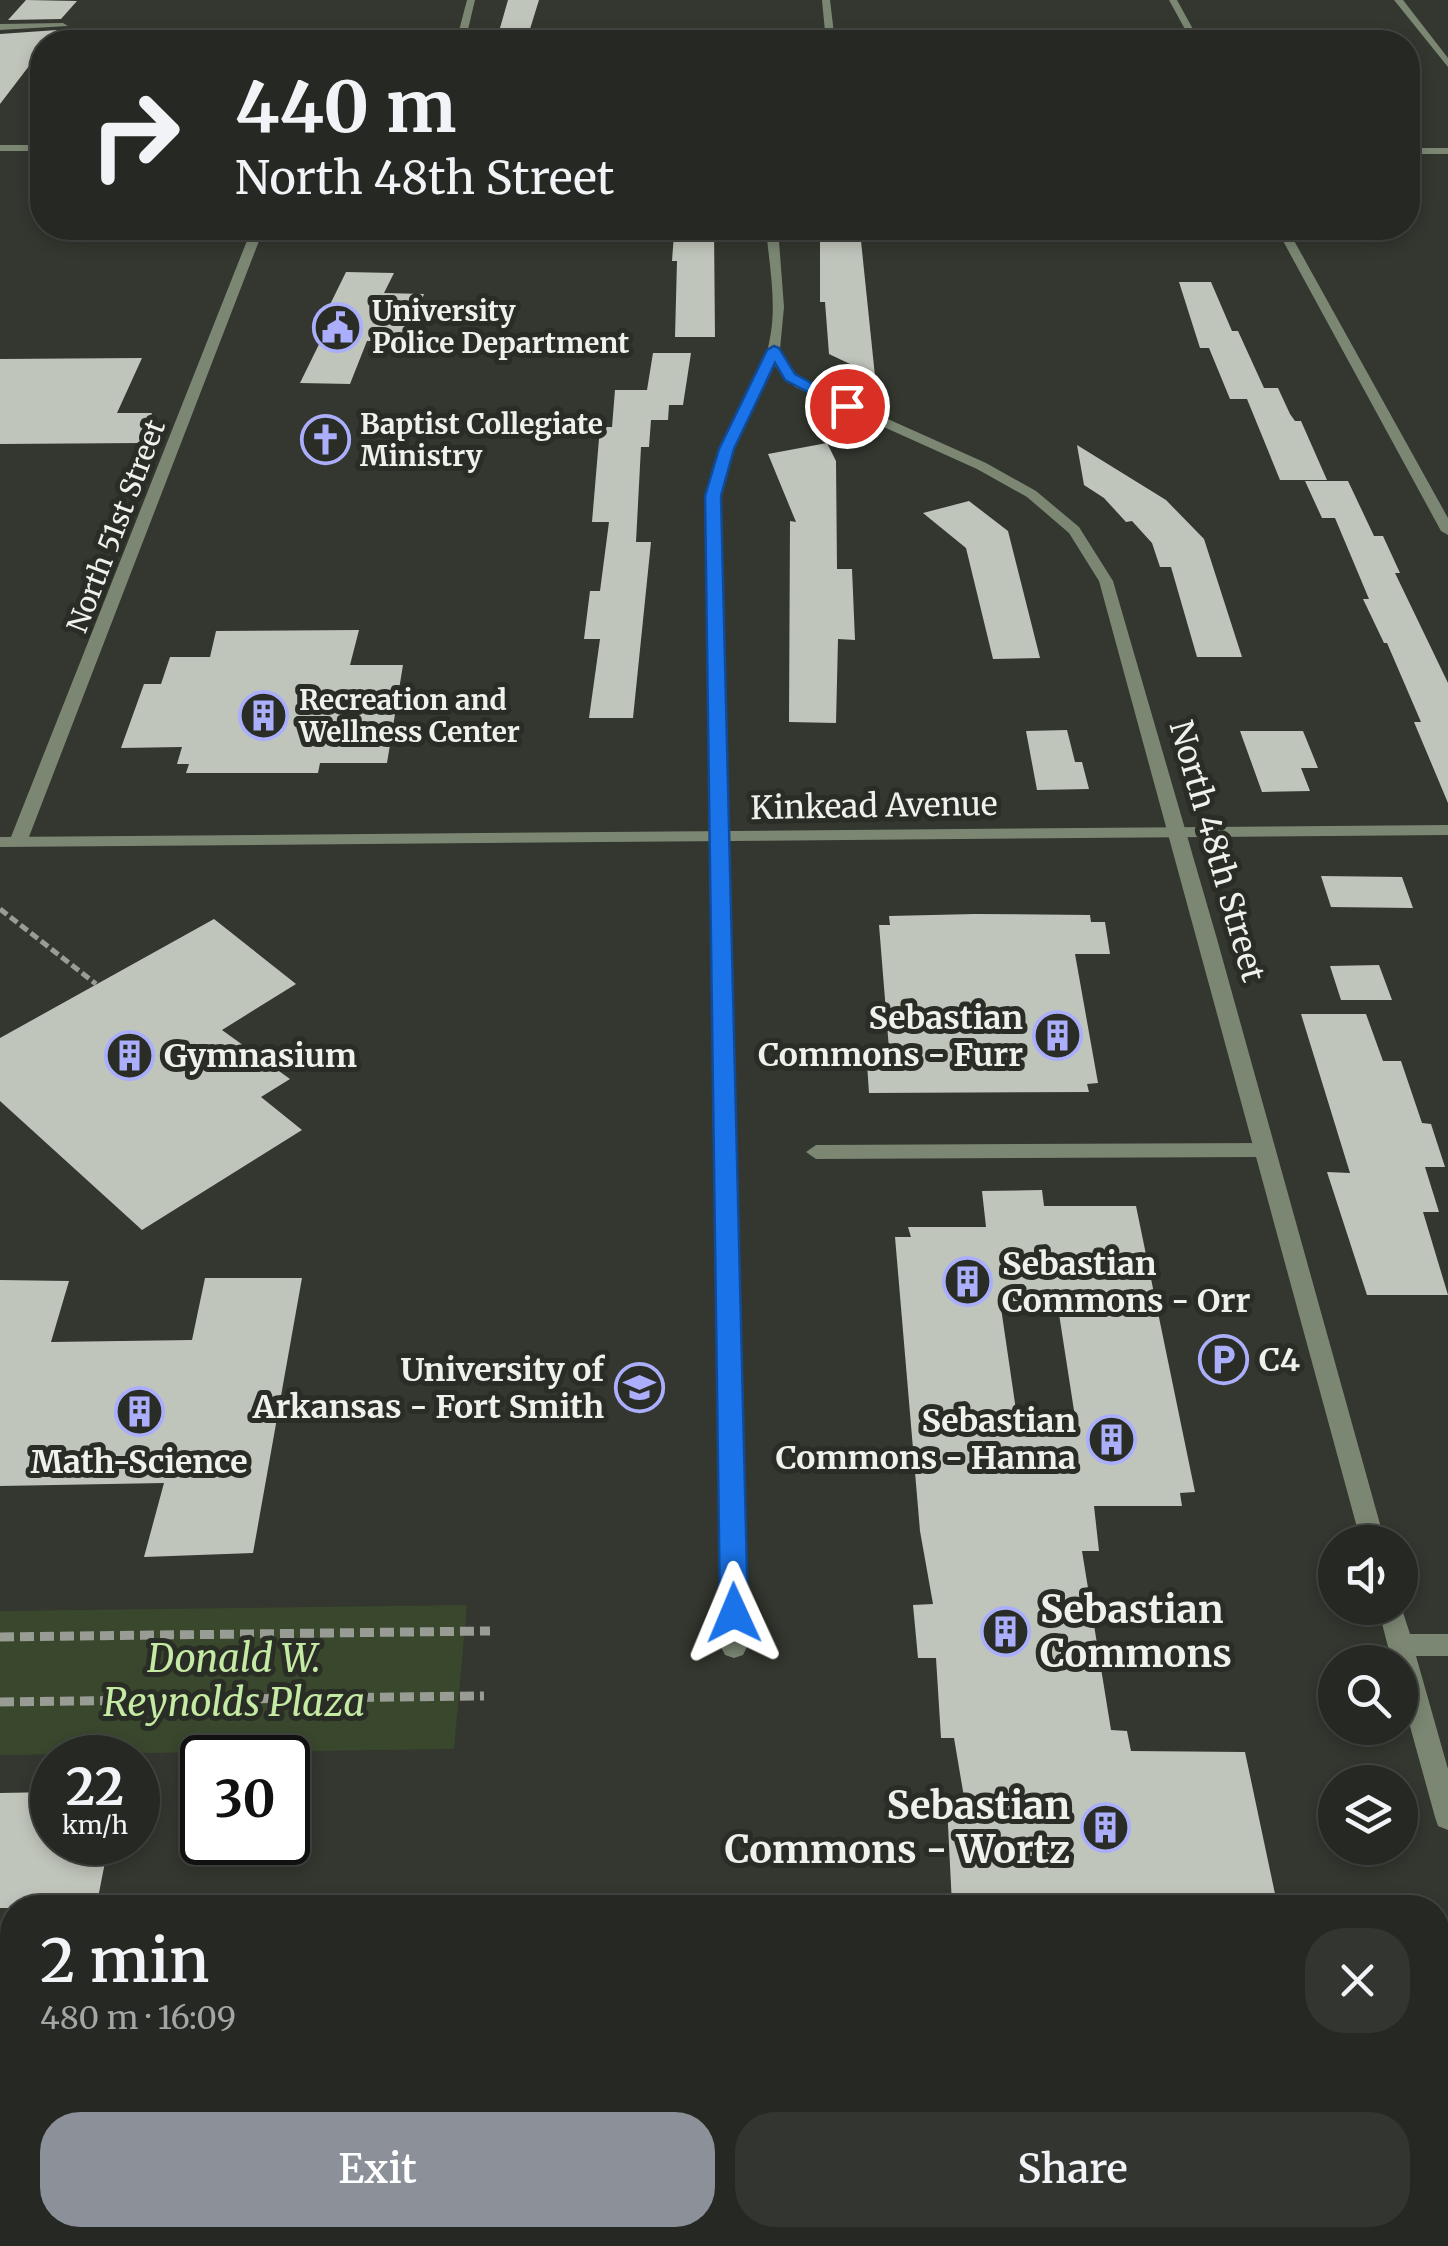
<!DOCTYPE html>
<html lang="en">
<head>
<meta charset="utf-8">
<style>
  body { margin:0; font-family:Merriweather,serif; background:#323530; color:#f1f3f6; height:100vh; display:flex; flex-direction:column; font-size:38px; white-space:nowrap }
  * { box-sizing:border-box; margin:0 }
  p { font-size:32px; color:#a4a6a6 }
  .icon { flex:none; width:55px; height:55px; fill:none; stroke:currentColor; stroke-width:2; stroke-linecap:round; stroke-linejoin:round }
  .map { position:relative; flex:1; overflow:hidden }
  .panel { position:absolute; left:0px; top:1895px; width:1450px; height:352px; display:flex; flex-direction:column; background:#262923; border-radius:40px 40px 0 0; box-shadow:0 5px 15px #0003,0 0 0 2px #424541 }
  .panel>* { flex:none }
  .top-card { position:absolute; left:30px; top:30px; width:1390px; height:210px; border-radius:40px; box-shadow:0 5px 15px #0003,0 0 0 2px #424541; background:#262923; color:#f1f3f6; overflow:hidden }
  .tools { position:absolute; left:1318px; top:1525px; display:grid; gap:20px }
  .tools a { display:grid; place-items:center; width:100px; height:100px; border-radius:50%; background:#262923; box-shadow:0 5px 15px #0003,0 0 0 2px #424541; font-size:50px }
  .speed { position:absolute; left:30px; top:1735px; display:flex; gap:20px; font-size:50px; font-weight:700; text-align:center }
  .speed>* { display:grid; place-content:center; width:130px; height:130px; border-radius:50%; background:#262923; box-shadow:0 5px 15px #0003,0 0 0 2px #424541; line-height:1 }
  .speed small { font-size:25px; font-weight:400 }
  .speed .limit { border:5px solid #111; border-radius:15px; background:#fff; color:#111 }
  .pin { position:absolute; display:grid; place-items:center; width:85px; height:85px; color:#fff; margin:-42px; border:5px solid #fff; border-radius:50%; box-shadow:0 2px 10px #0007 }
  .me { position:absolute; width:110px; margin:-55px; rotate:359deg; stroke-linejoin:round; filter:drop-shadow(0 0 8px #0008) }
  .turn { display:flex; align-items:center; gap:35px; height:210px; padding:0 40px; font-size:45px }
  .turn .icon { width:130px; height:130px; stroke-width:2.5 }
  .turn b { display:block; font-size:70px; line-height:85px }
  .round { display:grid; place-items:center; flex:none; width:105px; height:105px; border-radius:40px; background:#323530 }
  .overview { display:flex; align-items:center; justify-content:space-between; height:170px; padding:0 40px }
  h1 { font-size:60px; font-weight:600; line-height:75px }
  .cta { display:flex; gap:20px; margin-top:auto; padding:20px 40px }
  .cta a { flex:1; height:115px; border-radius:40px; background:#8c9099; color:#fff; font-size:40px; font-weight:600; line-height:115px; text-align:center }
  .cta a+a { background:#323530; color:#f1f3f6 }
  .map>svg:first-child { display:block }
  .green { fill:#39472c }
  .building { fill:#c0c5bb; fill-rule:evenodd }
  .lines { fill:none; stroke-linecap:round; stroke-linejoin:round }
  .path-far1 { stroke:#989c95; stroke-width:5; stroke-dasharray:9 4; stroke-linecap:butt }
  .path { stroke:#989c95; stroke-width:9; stroke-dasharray:14 6; stroke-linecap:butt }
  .service { fill:#7c8773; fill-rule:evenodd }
  .minor { fill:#7c8773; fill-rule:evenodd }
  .tertiary { fill:#7c8773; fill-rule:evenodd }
  .route { fill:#1a73e8; stroke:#114b97; stroke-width:2.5 }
  .labels { text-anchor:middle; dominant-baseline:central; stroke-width:10; stroke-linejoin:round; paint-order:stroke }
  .far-poi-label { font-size:28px; font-weight:bold; fill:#eef1ec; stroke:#292d25; text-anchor:start }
  .far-street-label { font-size:28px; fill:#eef1ec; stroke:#292d25 }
  .street-label { font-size:32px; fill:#eef1ec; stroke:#292d25 }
  .poi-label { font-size:32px; font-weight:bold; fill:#eef1ec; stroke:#292d25; text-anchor:end }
  .near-poi-label { font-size:38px; font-weight:bold; fill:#eef1ec; stroke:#292d25; text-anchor:start }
  .near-park-label { font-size:38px; font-style:italic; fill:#c5eaa3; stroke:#292d25 }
</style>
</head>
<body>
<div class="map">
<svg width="1448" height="2246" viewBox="0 0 1448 2246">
  <rect width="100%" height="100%" fill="#33372f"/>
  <path class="green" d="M467,1605L454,1749L0,1755V1611Z"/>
  <path class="building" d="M26,0L77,1L61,19L8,20Z
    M508,0H539L526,42H496Z
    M57,30L47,42H42V49L0,104V34Z
    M679,228H714L715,337H675L677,261H672L674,234H678Z
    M820,230H856V241H861L875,376L829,354L825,302H820Z
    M346,272L394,273L384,293L424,294L405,342L367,341L350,384L300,383L326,330L317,331Z
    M1179,282H1211L1232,331H1238L1264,388H1278L1290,414L1295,421H1301L1327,480H1280L1247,399H1230L1209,348H1200Z
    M653,353H691L683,405H669L668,420H651L649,447H641L636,542H651L633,718H589L600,639H584L590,591H600L609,522H592L600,427H612L615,390H647Z
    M142,358L117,413H152L142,443L0,444V359Z
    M827,443L836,461L837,569H852L855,640L838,639L836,723L789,722L790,521L796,522L768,454Z
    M1077,445L1166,500L1204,539L1242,657H1197L1171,567H1160L1152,543L1132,521L1126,522L1104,498L1084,485Z
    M1305,481H1348L1374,536H1383L1400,573H1395L1448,683V803L1414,722H1421L1387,643H1384L1363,599H1369L1335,518H1322Z
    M969,501L1008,531L1040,658L993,659L966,548L923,513Z
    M359,630L350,665H403L387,763H320L318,773H186L189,764H177L182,747L121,748L144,684H161L170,657H210L216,631Z
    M1067,730L1075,762H1082L1089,789L1037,790L1026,731Z
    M1240,731H1303L1318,768H1301L1310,791L1262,792Z
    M1321,876L1402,877L1413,908L1331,907Z
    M975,914L1090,915L1091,922H1105L1110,954H1075L1098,1083L1087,1084L1089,1092L869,1093L866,1049H889L879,925H890L889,916Z
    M214,919L296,984L222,1030L290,1079L261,1097L302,1130L142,1230L0,1101V1038Z
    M1379,965L1392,1000H1341L1330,966Z
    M1301,1014H1366L1383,1061H1401L1422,1123L1431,1124L1445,1167H1425L1439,1212H1423L1448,1295H1367L1327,1172L1350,1173Z
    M1042,1190L1044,1206H1136L1195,1492L1180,1493L1182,1506H1094L1099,1551H1082L1111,1730L1127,1731L1131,1751L1245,1752L1278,1908H1179L1178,1904L952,1905L947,1805L965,1803L954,1738H941L936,1658H918L913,1605L933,1604L920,1531L895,1237H911L908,1227H986L982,1191ZM1000,1301H1057L1075,1417H1017Z
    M205,1278H302L253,1553L144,1557L164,1483L0,1486V1280L69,1281L51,1342L192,1340Z
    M52,1792V1842H109L96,1908H0V1793Z"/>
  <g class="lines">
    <path class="path-far1" d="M0,909L96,984"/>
    <path class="path" d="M0,1637L490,1631
      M0,1702L484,1696"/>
    <path class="service" d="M1266,1143L1276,1150L1266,1157L816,1159L806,1152L816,1145Z"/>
    <path class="minor" d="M467,0H475L465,42H456Z
      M822,0H830L835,42H826Z
      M1169,0H1177L1200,42H1192Z
      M1394,0H1403L1448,58V67Z
      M0,24L63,23L68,26L0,30Z
      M252,228H264L27,842L24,846H12L9,842Z
      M766,228H778L784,307L780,349L784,361L803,381L986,463L1036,491L1079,527L1113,581L1217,939L1385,1542H1361L1099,581L1069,533L1027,497L977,469L795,387L774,365L730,459L720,497L747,1647L743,1655L734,1658L725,1655L721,1647L706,497C719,439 761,392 770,338C777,302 769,264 766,228Z
      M1276,228H1287L1448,518V535L1441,531Z
      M1400,1603L1410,1634H1448V1656H1416L1448,1769V1830L1438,1826L1435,1817L1400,1690V1662H1392L1378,1608H1400Z"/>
    <path class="tertiary" d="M0,145H42V151H0Z
      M1408,148H1448V154H1408Z
      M1448,825V835L0,847V837Z"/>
  </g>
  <path class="route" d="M774,346L779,348L795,374L854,406L842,410L785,380L775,363L734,449L721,496L748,1613L744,1622L734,1626L724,1622L720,1613L705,496L719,449L767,350Z"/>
  <defs>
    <symbol id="civic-ring" viewBox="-11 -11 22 22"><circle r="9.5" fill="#292d25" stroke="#abaffb" stroke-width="1.5"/><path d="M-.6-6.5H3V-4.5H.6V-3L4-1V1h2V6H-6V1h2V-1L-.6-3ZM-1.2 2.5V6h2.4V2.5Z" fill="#abaffb"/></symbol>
    <symbol id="church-ring" viewBox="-11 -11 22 22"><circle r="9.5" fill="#292d25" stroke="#abaffb" stroke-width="1.5"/><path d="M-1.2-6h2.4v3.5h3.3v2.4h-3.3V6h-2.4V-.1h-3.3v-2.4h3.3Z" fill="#abaffb"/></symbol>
    <symbol id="building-ring" viewBox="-11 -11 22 22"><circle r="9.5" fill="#292d25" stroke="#abaffb" stroke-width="1.5"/><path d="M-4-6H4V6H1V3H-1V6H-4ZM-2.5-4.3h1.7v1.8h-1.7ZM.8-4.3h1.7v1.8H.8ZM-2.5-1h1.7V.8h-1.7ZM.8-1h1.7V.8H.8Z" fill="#abaffb"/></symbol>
    <symbol id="parking-ring" viewBox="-11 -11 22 22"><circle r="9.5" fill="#292d25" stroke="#abaffb" stroke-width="1.5"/><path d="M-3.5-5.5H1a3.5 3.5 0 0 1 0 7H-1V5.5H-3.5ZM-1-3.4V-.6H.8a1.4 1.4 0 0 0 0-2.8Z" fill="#abaffb"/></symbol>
    <symbol id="university-ring" viewBox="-11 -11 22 22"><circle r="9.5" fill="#292d25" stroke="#abaffb" stroke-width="1.5"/><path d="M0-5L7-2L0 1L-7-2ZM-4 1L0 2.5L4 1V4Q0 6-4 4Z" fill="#abaffb"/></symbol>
  </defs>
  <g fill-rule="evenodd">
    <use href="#civic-ring" x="310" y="300" width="55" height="55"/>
    <use href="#church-ring" x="298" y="412" width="55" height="55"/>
    <use href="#building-ring" x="236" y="688" width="55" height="55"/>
    <use href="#building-ring" x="1030" y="1008" width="55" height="55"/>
    <use href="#building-ring" x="102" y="1028" width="55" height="55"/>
    <use href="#building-ring" x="940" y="1254" width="55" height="55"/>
    <use href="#parking-ring" x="1196" y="1332" width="55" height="55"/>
    <use href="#university-ring" x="612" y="1360" width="55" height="55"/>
    <use href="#building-ring" x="112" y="1384" width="55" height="55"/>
    <use href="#building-ring" x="1084" y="1412" width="55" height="55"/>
    <use href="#building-ring" x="978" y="1604" width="55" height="55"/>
    <use href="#building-ring" x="1078" y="1800" width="55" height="55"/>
  </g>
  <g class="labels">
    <g class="far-poi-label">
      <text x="372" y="311">University<tspan x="372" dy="32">Police Department</tspan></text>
      <text x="360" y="424">Baptist Collegiate<tspan x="360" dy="32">Ministry</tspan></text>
      <text x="299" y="700">Recreation and<tspan x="299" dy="32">Wellness Center</tspan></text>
    </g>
    <g class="far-street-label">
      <text transform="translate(116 526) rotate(-69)">North 51st Street</text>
    </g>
    <g class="street-label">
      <text transform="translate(874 806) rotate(-1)">Kinkead Avenue</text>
      <text transform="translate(1217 851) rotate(74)">North 48th Street</text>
    </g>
    <g class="poi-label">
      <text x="1023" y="1018">Sebastian<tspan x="1023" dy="37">Commons - Furr</tspan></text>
      <text x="164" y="1056" text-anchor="start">Gymnasium</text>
      <text x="1002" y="1264" text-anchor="start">Sebastian<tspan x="1002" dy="37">Commons - Orr</tspan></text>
      <text x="1259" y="1360" text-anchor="start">C4</text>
      <text x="604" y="1370">University of<tspan x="604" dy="37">Arkansas - Fort Smith</tspan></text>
      <text x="1076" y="1421">Sebastian<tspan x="1076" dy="37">Commons - Hanna</tspan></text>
      <text x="139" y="1462" text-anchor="middle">Math-Science</text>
    </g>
    <g class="near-poi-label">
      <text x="1040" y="1609">Sebastian<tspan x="1040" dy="44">Commons</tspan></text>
      <text x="1070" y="1805" text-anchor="end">Sebastian<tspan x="1070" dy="44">Commons - Wortz</tspan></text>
    </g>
    <g class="near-park-label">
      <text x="234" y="1658">Donald W.<tspan x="234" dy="44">Reynolds Plaza</tspan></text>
    </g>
  </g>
</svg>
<div class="tools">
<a><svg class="icon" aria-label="sound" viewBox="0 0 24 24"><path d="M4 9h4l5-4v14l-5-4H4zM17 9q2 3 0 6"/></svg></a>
<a><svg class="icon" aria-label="search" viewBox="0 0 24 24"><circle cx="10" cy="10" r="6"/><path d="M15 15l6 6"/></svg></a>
<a><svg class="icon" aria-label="layers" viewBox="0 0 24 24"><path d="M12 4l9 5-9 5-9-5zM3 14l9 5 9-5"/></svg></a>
</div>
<div class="speed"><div>22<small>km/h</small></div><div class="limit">30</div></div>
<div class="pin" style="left:847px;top:406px;background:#d93025"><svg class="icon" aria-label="arrive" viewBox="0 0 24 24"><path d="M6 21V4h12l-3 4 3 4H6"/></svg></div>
<svg class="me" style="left:734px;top:1613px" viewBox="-20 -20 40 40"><path d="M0-17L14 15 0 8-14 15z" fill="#1a73e8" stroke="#fff" stroke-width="4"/></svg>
<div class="top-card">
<div class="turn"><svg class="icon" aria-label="right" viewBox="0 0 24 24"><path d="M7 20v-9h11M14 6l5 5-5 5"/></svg><div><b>440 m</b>North 48th Street</div></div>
</div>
<section class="panel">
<div class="overview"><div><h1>2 min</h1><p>480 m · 16:09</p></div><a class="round"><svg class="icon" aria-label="close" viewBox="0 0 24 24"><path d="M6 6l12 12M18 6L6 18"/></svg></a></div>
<div class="cta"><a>Exit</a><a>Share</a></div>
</section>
</div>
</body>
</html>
